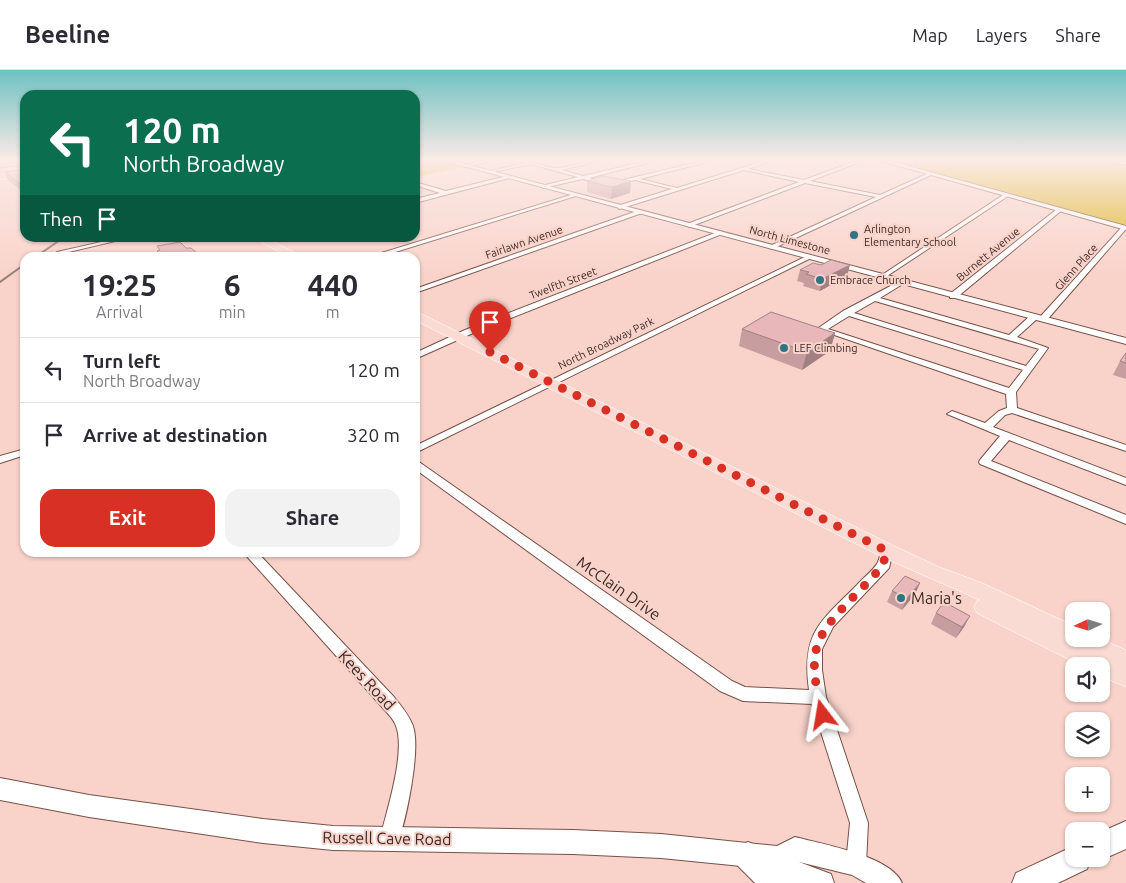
<!DOCTYPE html>
<html lang="en">
<head>
<meta charset="utf-8">
<style>
  body { margin:0; font-family:Ubuntu,sans-serif; background:#f2f2f3; color:#2b2b33; height:100vh; display:flex; flex-direction:column; font-size:19px; white-space:nowrap }
  * { box-sizing:border-box; margin:0 }
  p { font-size:16px; color:#7c7c81 }
  .icon { flex:none; width:28px; height:28px; fill:none; stroke:currentColor; stroke-width:2; stroke-linecap:round; stroke-linejoin:round }
  .map { position:relative; flex:1; overflow:hidden }
  .details { position:absolute; left:20px; top:182px; width:400px; height:305px; display:flex; flex-direction:column; background:#fff; border-radius:15px; box-shadow:0 1px 4px #0004 }
  .details>* { flex:none }
  .banner { position:absolute; left:20px; top:20px; width:400px; height:152px; border-radius:15px; box-shadow:0 1px 4px #0004; background:#0b6e4f; color:#fff; overflow:hidden }
  .needle { width:32px; rotate:266deg }
  .buttons { position:absolute; left:1065px; top:532px; display:grid; gap:10px }
  .buttons a { display:grid; place-items:center; width:45px; height:45px; border-radius:10px; background:#fff; box-shadow:0 1px 4px #0004; font-size:25px }
  .pin { position:absolute; display:grid; place-items:center; width:42px; height:42px; color:#fff; margin:-51px -21px; border-radius:50% 50% 50% 0; rotate:-45deg; box-shadow:0 0 5px #0007 }
  .pin .icon { rotate:45deg }
  .me { position:absolute; width:55px; margin:-28px; rotate:346deg; stroke-linejoin:round; filter:drop-shadow(0 0 4px #0008) }
  .turn { display:flex; align-items:center; gap:18px; height:105px; padding:0 20px; font-size:22px }
  .turn .icon { width:65px; height:65px; stroke-width:2.5 }
  .turn b { display:block; font-size:35px; line-height:42px }
  .then { display:flex; align-items:center; height:48px; padding:0 20px; background:#0003; gap:10px; font-size:19px }
  .eta { display:flex; justify-content:space-evenly; align-items:center; height:85px; text-align:center }
  .eta b { font-size:30px; font-weight:600; line-height:35px }
  .button { display:flex; gap:10px; margin-top:auto; padding:10px 20px }
  .button a { flex:1; height:58px; border-radius:15px; background:#d93025; color:#fff; font-size:20px; font-weight:600; line-height:58px; text-align:center }
  .button a+a { background:#f2f2f3; color:#2b2b33 }
  ul { padding:0; list-style:none }
  li { display:flex; align-items:center; gap:15px; height:65px; padding:0 20px; border-top:1px solid #e1e1e2 }
  li div { flex:1 }
  li b { display:block; font-size:19px }
  li em { font-style:normal }
  header { display:flex; align-items:center; gap:30px; box-sizing:border-box; height:70px; padding:0 25px; background:#fff; border-bottom:1px solid #e1e1e2 }
  header strong { font-size:24px }
  nav { display:flex; gap:28px; margin-inline-start:auto; font-size:18px }
  .map>svg:first-child { display:block }
  .green { fill:#d9b41b }
  .lines { fill:none; stroke-linecap:round; stroke-linejoin:round }
  .stream { stroke:#50a16a; stroke-width:1 }
  .minor-casing { stroke:#775047; stroke-width:2 }
  .tertiary-casing { stroke:#775047; stroke-width:2 }
  .secondary-casing { stroke:#775047; stroke-width:2 }
  .primary-casing { stroke:#fff; stroke-width:1 }
  .trunk-casing { stroke:#fff; stroke-width:2 }
  .minor { fill:#fff; fill-rule:evenodd }
  .tertiary { fill:#fff; fill-rule:evenodd }
  .secondary { fill:#fff; fill-rule:evenodd }
  .primary { fill:#fadbd4; fill-rule:evenodd }
  .trunk { fill:#f8cfc6; fill-rule:evenodd }
  .rail { stroke:#977c75; stroke-width:2 }
  .wall { fill:#c79da0 }
  .shaded-wall { fill:#a28082 }
  .building { fill:#e7b7ba; stroke:#a28082 }
  .route { stroke:#d93025; stroke-width:9; stroke-dasharray:0 16.2 }
  .poi-dot { fill:#2e7482; stroke:#f9d3ca; stroke-width:2 }
  .labels { text-anchor:middle; dominant-baseline:central; stroke-width:4; stroke-linejoin:round; paint-order:stroke }
  .far-poi-label { font-size:11px; fill:#3d2b27; stroke:#f9d3ca; text-anchor:start }
  .far-street-label { font-size:11px; fill:#3d2b27; stroke:#f9d3ca }
  .near-street-label { font-size:16px; fill:#3d2b27; stroke:#f9d3ca }
  .near-poi-label { font-size:16px; fill:#3d2b27; stroke:#f9d3ca; text-anchor:start }
</style>
</head>
<body>
<header>
<strong>Beeline</strong>
<nav><a>Map</a><a>Layers</a><a>Share</a></nav>
</header>
<div class="map">
<svg width="1126" height="813" viewBox="0 0 1126 813">
  <rect width="100%" height="100%" fill="#f9d3ca"/>
  <path class="green" d="M415,91H444L464,97L415,107Z
    M890,91H1108L1126,94V156Z"/>
  <g class="lines">
    <path class="stream" d="M0,98L25,94"/>
    <defs>
      <path id="minor" d="M481,91H489L465,97L463,96Z
        M522,91C534,91 546,99 558,98C572,97 584,91 598,91L562,100L583,106L647,91H655L589,108L610,113L703,91H711L640,109L677,118L764,91H771L748,99L804,110L856,91H862L810,111L880,125L929,103L933,104L772,179L770,178V176L876,127L805,113L689,157L687,154L799,112L744,100L619,139L617,136L672,119L635,110L610,116L583,109L543,118L541,116L578,107L531,94L488,103L486,102L525,93Z
        M1113,91L1126,92V94L1113,92Z
        M507,106L509,108L415,133V129L440,123L415,115V112L446,121Z
        M1006,123L1008,126L884,208L879,207Z
        M574,124L579,125L376,188H365Z
        M1057,139L1062,140L956,228H950V224Z
        M640,140L642,143L415,223V219Z
        M1122,157H1126V159L1046,251H1040V247Z
        M720,161L722,162V164L471,264L415,289V283L465,260Z
        M119,168H128L60,184L57,182Z
        M273,168H281L266,173L263,171Z
        M809,185L812,187L811,188L415,383V376Z
        M900,211L906,212L880,228L1009,265L1031,245H1037V249L1017,267L1048,278L1016,322L1017,338L1126,375V381L1012,343L1005,345L993,357L1126,408V415L1009,370L991,391L1126,445V454L980,394L979,392L980,390L1000,366L947,344L952,341L985,353L999,341L1007,338L1006,324L817,259L843,241ZM875,231L1039,279L1026,296L854,243ZM849,246L1023,300L1009,318L828,259Z
        M25,379V385L0,393V386Z
        M415,391L419,392L732,611L745,617L809,620C801,563 820,552 857,515C863,508 874,500 878,492C880,488 880,483 882,478H892L893,481L889,498L833,557L822,579V600L826,627L868,753L866,794L863,801L856,804L849,801L846,794L850,753L812,634L743,631L720,621L415,399Z
        M243,482H257L394,627C401,636 409,645 413,656C421,680 406,751 397,775L390,778L383,775L380,768C387,741 406,681 396,656C394,649 387,643 382,637Z"/>
      <path id="tertiary" d="M445,91H454L1126,268V274Z
        M881,91H890L1126,156V160Z
        M0,708L89,725L263,749L333,756L573,760L661,764L777,776L795,767C822,774 891,786 902,813H866L852,805L799,792L831,804L834,813H788L772,799L661,788L573,784L333,780L263,773L89,747L0,730Z"/>
      <path id="secondary" d="M1126,751V779L1101,790L1098,789H1101V762Z
        M748,772L758,776L778,795L796,803L800,813H755L738,796L734,786L738,776Z
        M1074,776V789H1091L1087,799L1058,813H1012L1016,803Z"/>
      <path id="primary" d="M256,168H266L305,188H291L257,170Z
        M415,241L894,476L939,497L982,513L1074,556V569H1101L1126,580V617L1101,606V596H1082L977,543L974,537L977,531L980,530L880,486L415,250Z"/>
      <path id="trunk" d="M25,101V105L0,109V105Z"/>
    </defs>
    <use href="#minor" class="minor-casing"/>
    <use href="#tertiary" class="tertiary-casing"/>
    <use href="#secondary" class="secondary-casing"/>
    <use href="#primary" class="primary-casing"/>
    <use href="#trunk" class="trunk-casing"/>
    <use href="#minor" class="minor"/>
    <use href="#tertiary" class="tertiary"/>
    <use href="#secondary" class="secondary"/>
    <use href="#primary" class="primary"/>
    <use href="#trunk" class="trunk"/>
    <path class="rail" d="M34,188L63,168
      M0,212L25,194"/>
  </g>
  <path class="wall" d="M25,99V123L8,110L5,102Z
    M587,111H631L630,123L611,129L587,122Z
    M821,195L847,206L820,221L803,216L804,213L797,211L800,200Z
    M742,259L835,263L830,281L802,300L739,276Z
    M1126,283V309L1113,305L1120,291Z
    M920,513L915,524L902,540L887,532L892,521Z
    M936,543L964,557L956,568L931,554Z"/>
  <path class="shaded-wall" d="M21,91H25V98H24Z
    M631,111L630,123L611,129L612,117Z
    M850,195L847,206L820,221L822,209Z
    M835,263L830,281L802,300L807,282Z
    M920,513L915,524L902,540L907,528Z
    M970,546L964,557L956,568L962,557Z"/>
  <path class="building" d="M25,99V115L23,116L5,102Z
    M603,106L631,111L612,117L587,111Z
    M180,172L186,178H191L198,184L204,183L209,188H162L157,181L160,180L157,176Z
    M831,190L850,195L822,209L806,204L809,202L800,200L813,193L821,195Z
    M771,242L835,263L807,282L742,259Z
    M1126,283V293L1120,291Z
    M905,506L920,513L907,528L892,521Z
    M944,532L970,546L962,557L936,543Z"/>
  <linearGradient id="sky" x2="0" y2="1"><stop stop-color="#6ec1c1"/><stop offset="0.44" stop-color="#fcebe7"/><stop offset="1" stop-color="#fcebe7" stop-opacity="0"/></linearGradient>
  <rect width="1126" height="205" fill="url(#sky)"/>
  <g class="lines">
    <path class="route" d="M490,282L887,481C883,498 876,503 864,516C816,565 804,575 823,645"/>
  </g>
  <g class="poi-dot">
    <circle cx="854" cy="165" r="5"/>
    <circle cx="820" cy="210" r="5"/>
    <circle cx="784" cy="278" r="5"/>
    <circle cx="901" cy="528" r="5"/>
  </g>
  <g class="labels">
    <g class="far-poi-label">
      <text x="864" y="159">Arlington<tspan x="864" dy="13">Elementary School</tspan></text>
      <text x="830" y="210">Embrace Church</text>
      <text x="794" y="278">LEF Climbing</text>
    </g>
    <g class="far-street-label">
      <text transform="translate(790 170) rotate(15)">North Limestone</text>
      <text transform="translate(524 172) rotate(-19)">Fairlawn Avenue</text>
      <text transform="translate(988 184) rotate(-39)">Burnett Avenue</text>
      <text transform="translate(1076 197) rotate(-48)">Glenn Place</text>
      <text transform="translate(563 213) rotate(-21)">Twelfth Street</text>
      <text transform="translate(606 273) rotate(-26)">North Broadway Park</text>
    </g>
    <g class="near-street-label">
      <text transform="translate(619 518) rotate(35)">McClain Drive</text>
      <text transform="translate(367 610) rotate(47)">Kees Road</text>
      <text transform="translate(387 768) rotate(1)">Russell Cave Road</text>
    </g>
    <g class="near-poi-label">
      <text x="911" y="528">Maria's</text>
    </g>
  </g>
</svg>
<div class="buttons">
<a><svg class="needle" viewBox="-14 -14 28 28"><path d="M0-13l5 13h-10z" fill="#e53935"/><path d="M0 13l5-13h-10z" fill="#7c7c81"/></svg></a>
<a><svg class="icon" aria-label="sound" viewBox="0 0 24 24"><path d="M4 9h4l5-4v14l-5-4H4zM17 9q2 3 0 6"/></svg></a>
<a><svg class="icon" aria-label="layers" viewBox="0 0 24 24"><path d="M12 4l9 5-9 5-9-5zM3 14l9 5 9-5"/></svg></a>
<a>+</a>
<a>−</a>
</div>
<div class="pin" style="left:490px;top:282px;background:#d93025"><svg class="icon" aria-label="arrive" viewBox="0 0 24 24"><path d="M6 21V4h12l-3 4 3 4H6"/></svg></div>
<svg class="me" style="left:823px;top:645px" viewBox="-20 -20 40 40"><path d="M0-17L14 15 0 8-14 15z" fill="#d93025" stroke="#fff" stroke-width="4"/></svg>
<div class="banner">
<div class="turn"><svg class="icon" aria-label="left" viewBox="0 0 24 24"><path d="M17 20v-9H6M10 6l-5 5 5 5"/></svg><div><b>120 m</b>North Broadway</div></div>
<div class="then">Then<svg class="icon" aria-label="arrive" viewBox="0 0 24 24"><path d="M6 21V4h12l-3 4 3 4H6"/></svg></div>
</div>
<section class="details">
<div class="eta">
<div><b>19:25</b><p>Arrival</p></div>
<div><b>6</b><p>min</p></div>
<div><b>440</b><p>m</p></div>
</div>
<ul>
<li><svg class="icon" aria-label="left" viewBox="0 0 24 24"><path d="M17 20v-9H6M10 6l-5 5 5 5"/></svg><div><b>Turn left</b><p>North Broadway</p></div><em>120 m</em></li>
<li><svg class="icon" aria-label="arrive" viewBox="0 0 24 24"><path d="M6 21V4h12l-3 4 3 4H6"/></svg><div><b>Arrive at destination</b></div><em>320 m</em></li>
</ul>
<div class="button"><a>Exit</a><a>Share</a></div>
</section>
</div>
</body>
</html>
